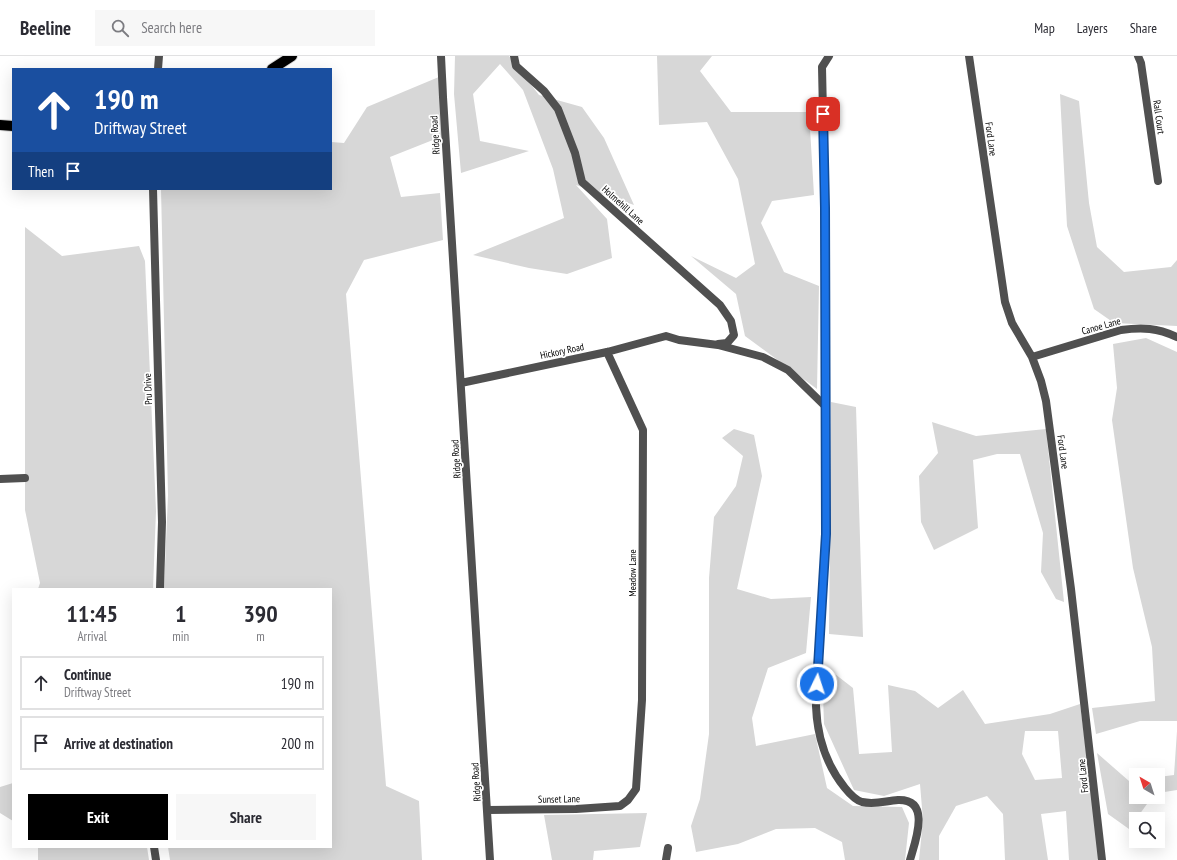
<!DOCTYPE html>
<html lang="en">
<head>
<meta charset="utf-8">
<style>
  body { margin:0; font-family:"PT Sans Narrow",sans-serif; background:#f7f7f7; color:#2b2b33; height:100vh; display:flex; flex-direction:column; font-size:15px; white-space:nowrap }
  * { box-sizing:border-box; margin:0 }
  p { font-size:13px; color:#7c7c81 }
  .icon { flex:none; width:22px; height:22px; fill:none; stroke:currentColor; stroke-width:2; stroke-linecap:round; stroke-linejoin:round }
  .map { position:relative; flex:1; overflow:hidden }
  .sheet { position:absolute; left:12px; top:532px; width:320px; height:260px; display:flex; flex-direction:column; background:#fff; border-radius:0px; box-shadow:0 4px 16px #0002 }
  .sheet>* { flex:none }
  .guide { position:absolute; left:12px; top:12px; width:320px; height:122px; border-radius:0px; box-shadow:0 4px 16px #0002; background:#1a4fa0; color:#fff; overflow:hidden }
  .needle { width:26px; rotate:321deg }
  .buttons { position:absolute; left:1129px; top:712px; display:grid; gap:8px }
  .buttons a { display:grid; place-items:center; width:36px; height:36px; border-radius:0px; background:#fff; box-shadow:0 4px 16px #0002; font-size:20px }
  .pin { position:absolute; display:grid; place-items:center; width:34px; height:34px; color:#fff; margin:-17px; border-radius:8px; box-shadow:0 2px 6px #0006 }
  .me { position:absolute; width:44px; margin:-22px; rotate:4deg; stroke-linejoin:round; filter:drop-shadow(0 0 3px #0008) }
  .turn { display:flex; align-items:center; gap:14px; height:84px; padding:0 16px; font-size:18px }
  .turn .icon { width:52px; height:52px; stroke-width:2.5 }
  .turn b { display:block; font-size:28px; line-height:34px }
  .then { display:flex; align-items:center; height:38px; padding:0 16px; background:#0003; gap:8px; font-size:15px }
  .eta { display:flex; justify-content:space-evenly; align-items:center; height:68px; text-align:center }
  .eta b { font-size:24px; font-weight:800; line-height:28px }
  .button { display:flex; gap:8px; margin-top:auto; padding:8px 16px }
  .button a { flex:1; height:46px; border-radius:0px; background:#000; color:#fff; font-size:16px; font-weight:800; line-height:46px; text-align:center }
  .button a+a { background:#f7f7f7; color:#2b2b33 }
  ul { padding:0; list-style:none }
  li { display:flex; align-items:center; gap:12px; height:54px; margin:0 8px 6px; padding:0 8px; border:2px solid #e1e1e2; border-radius:0px }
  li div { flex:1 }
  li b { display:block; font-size:15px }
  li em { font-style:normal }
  header { display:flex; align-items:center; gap:24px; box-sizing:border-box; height:56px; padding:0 20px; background:#fff; border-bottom:1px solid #e1e1e2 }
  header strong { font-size:19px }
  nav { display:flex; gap:22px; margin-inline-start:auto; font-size:14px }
  .search { width:280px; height:36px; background:#f7f7f7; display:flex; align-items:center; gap:10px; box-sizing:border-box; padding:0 14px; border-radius:0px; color:#7c7c81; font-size:15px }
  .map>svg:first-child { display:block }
  .green { fill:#d7d7d7; fill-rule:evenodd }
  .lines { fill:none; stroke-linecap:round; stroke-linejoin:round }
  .primary-casing { stroke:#dbdbdb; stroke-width:12 }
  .minor { stroke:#505050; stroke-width:8 }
  .primary { stroke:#000; stroke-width:10 }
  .route-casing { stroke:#114b97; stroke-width:10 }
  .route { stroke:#1a73e8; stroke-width:7 }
  .labels { text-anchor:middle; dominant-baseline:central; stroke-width:3.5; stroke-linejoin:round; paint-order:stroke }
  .street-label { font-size:10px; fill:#000; stroke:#fff }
</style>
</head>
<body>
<header>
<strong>Beeline</strong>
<div class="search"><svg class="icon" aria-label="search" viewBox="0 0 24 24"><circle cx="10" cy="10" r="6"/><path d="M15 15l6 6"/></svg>Search here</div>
<nav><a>Map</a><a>Layers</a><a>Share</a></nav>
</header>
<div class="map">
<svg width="1177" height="804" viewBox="0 0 1177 804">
  <rect width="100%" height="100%" fill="#fff"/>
  <path class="green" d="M455,0H509L539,39L582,51L604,82L634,149L576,129L607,163L612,202L567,218L529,212L473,199L564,162L553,113L523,34L500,8L473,38L480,85L529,95L461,117L454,38Z
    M657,0H712L700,15L731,56H809L814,139L772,145L761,167L784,216L819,230L817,333L745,280L736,238L691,200L736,222L755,208L738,123L707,66L659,69Z
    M446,18L448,78L390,101L401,141L440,137L443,184L364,204L346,238L386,730L419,745L422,804H170L168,791H331V533H164L168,439L161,133H331V86L344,87L367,51Z
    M1060,38L1079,45L1089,147L1097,191L1124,216L1171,211L1177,204V270L1114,267L1094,253L1067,170Z
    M25,171L62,200L139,190L145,205L156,455L153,533H38L40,527L25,454Z
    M1146,282L1177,296V665H1140L1096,678L1092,652L1155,645L1152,591L1133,512L1112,364L1117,332L1113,288Z
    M831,346L856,351L863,581L829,578Z
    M932,366L976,380L1046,373L1064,546L1056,543L1041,516L1043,477L1020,398H997L973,404L978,472L934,494L921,466L919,420L938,397Z
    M734,373L754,379L762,420L737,533L771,543L811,541L806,597L768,612L752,662L756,690L815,678L827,732L853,750L902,751L909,767L905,804H845L842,786L815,772L776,773L738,788L696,796L691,770L700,743L709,678V522L714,461L736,430L743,400L722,382Z
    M822,608L853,632L859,698L892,696L888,629L915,635L938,652L963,634L985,668L1050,658L1080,648L1100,802L1097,804H1069L1066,755L1041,758L1048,804H1005L1003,758L987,740L956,750L939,780V804H919L923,764L920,728L884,740L854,734L824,668ZM1025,675H1058L1062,722L1035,724L1022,698Z
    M1177,675V734L1158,737V721L1174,719Z
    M1097,697L1129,725L1136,724V741H1152L1129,773L1108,758Z
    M13,727V765L0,757V731Z
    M647,757L640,791L594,795L593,804H552L544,759Z
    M38,791H147L149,804H38Z"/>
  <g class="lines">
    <defs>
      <path id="primary" d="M272,13L292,0
        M0,69L13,70"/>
    </defs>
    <use href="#primary" class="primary-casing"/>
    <path class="minor" d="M441,0L443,41L490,804
      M514,0L516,10L544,35L558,53L575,97L582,126L720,249L731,265L734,279L727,287L718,288
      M969,0L1005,246L1012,267L1032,301L1041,325L1046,345L1071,533L1102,804
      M1138,0L1141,7L1158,125
      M158,13L159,0
      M153,133L162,466L160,533
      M1032,301L1121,274C1143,271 1157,272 1177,281
      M461,327L607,296L666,280L679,284L718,289L763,301L788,314L826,351V478L816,650C817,679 826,709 845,732C849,737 855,744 862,746C875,749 885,745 898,744C932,743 915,786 910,804
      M826,351L825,152L822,11L829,0
      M0,423L25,422
      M488,754L576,753L620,750L628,744L636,733L642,644L643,374L607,296
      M154,791L156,804
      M666,804L668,792"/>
    <use href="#primary" class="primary"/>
  </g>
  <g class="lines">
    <defs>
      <path id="route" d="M817,628L826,478L825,152L823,58"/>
    </defs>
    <use href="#route" class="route-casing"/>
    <use href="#route" class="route"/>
  </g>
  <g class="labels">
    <g class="street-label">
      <text transform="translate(1159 61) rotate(82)">Rall Court</text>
      <text transform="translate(435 79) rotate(-94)">Ridge Road</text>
      <text transform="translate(991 83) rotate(82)">Ford Lane</text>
      <text transform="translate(623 149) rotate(42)">Holmehill Lane</text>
      <text transform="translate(1101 270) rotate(-16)">Canoe Lane</text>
      <text transform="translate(562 295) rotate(-12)">Hickory Road</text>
      <text transform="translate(148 333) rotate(-92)">Pru Drive</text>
      <text transform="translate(1063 396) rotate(82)">Ford Lane</text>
      <text transform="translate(456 403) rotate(-94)">Ridge Road</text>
      <text transform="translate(632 517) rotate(-90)">Meadow Lane</text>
      <text transform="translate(1083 720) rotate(-96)">Ford Lane</text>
      <text transform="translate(476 726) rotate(-94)">Ridge Road</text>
      <text transform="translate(559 743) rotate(-1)">Sunset Lane</text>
    </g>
  </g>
</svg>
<div class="buttons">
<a><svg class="needle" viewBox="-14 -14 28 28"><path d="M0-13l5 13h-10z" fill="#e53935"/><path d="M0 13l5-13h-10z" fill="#7c7c81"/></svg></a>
<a><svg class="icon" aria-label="search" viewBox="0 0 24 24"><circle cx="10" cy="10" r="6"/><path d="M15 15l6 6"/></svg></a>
</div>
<div class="pin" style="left:823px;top:58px;background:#d93025"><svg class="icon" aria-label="arrive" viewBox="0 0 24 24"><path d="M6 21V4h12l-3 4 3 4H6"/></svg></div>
<svg class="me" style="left:817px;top:628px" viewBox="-20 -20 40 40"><circle r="17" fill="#1a73e8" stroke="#fff" stroke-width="3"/><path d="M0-11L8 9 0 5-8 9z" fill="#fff"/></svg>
<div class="guide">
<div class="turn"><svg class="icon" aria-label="ahead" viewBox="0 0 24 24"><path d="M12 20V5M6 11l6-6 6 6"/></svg><div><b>190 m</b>Driftway Street</div></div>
<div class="then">Then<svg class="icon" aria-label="arrive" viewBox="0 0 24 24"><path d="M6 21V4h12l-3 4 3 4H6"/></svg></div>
</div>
<section class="sheet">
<div class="eta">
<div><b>11:45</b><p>Arrival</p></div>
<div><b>1</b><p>min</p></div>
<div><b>390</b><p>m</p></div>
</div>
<ul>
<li><svg class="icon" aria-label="ahead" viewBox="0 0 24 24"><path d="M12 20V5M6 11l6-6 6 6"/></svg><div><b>Continue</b><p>Driftway Street</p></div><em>190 m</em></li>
<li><svg class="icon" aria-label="arrive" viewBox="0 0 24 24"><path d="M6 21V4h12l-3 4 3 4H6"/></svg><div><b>Arrive at destination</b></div><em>200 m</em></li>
</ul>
<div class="button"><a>Exit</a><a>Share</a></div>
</section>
</div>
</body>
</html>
